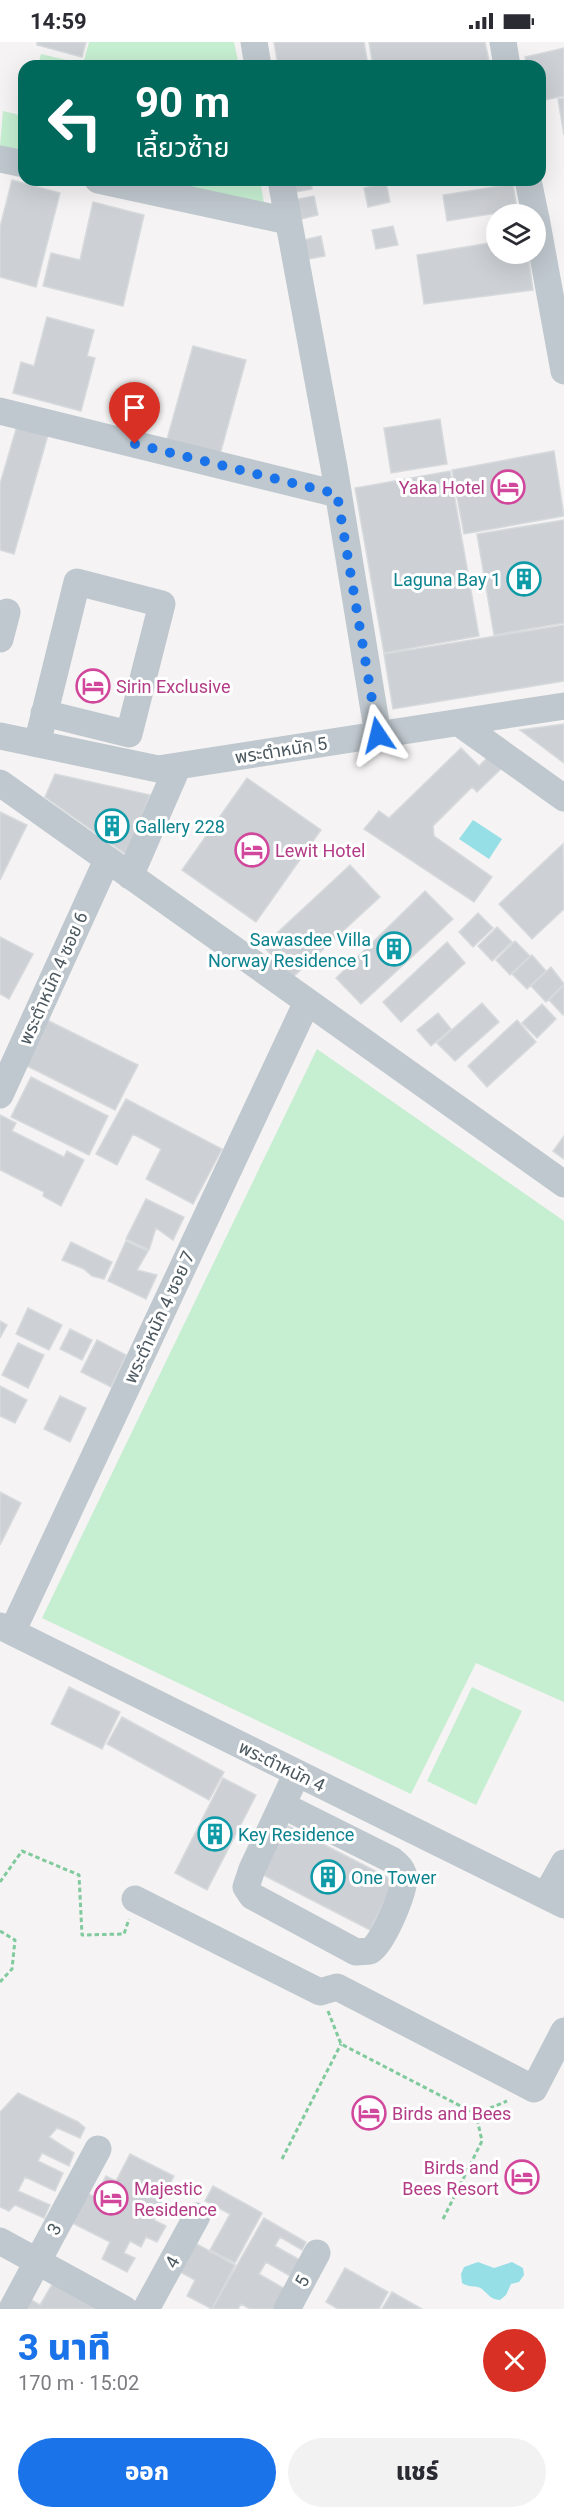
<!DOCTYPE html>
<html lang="th">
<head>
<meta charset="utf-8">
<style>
  body { margin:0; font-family:Roboto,"Noto Sans Thai",sans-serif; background:#f2f2f3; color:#2b2b33; height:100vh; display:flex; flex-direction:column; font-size:22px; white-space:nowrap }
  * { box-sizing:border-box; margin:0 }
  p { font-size:20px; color:#7c7c81 }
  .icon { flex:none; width:33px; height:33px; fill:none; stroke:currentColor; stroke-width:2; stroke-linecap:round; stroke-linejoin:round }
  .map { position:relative; height:2267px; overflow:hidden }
  .side { display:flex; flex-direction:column; background:#fff; flex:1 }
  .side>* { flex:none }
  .guide { position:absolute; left:18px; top:18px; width:528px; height:126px; border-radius:18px; box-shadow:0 6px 24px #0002; background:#00695c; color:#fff; overflow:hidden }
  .controls { position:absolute; left:486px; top:162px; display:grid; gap:12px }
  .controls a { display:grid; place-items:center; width:60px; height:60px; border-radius:50%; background:#fff; box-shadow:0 6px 24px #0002; font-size:30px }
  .pin { position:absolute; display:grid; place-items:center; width:51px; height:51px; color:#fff; margin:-62px -26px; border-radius:50% 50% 50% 0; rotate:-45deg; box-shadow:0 0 6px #0007 }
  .pin .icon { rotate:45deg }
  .me { position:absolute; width:66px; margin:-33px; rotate:350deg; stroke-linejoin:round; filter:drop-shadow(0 0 4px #0008) }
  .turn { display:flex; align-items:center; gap:21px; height:126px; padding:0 18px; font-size:27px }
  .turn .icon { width:78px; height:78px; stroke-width:2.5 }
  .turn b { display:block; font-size:42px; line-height:51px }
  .round { display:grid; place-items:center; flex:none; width:63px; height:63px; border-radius:32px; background:#f2f2f3 }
  .headline { display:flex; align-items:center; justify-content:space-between; height:102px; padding:0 18px }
  h1 { font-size:36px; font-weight:800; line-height:45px; color:#1a73e8 }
  .cta { display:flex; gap:12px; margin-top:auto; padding:12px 18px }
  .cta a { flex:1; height:69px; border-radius:36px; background:#1a73e8; color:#fff; font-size:24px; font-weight:800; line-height:69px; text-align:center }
  .cta a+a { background:#f2f2f3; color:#2b2b33 }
  .status { display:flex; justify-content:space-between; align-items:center; height:42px; padding:0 30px; background:#fff; direction:ltr }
  .status svg { height:16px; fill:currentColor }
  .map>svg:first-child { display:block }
  .green { fill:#c6eed1 }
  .water { fill:#96dfe7 }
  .building { fill:#cdd0d4; stroke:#d7dadd; stroke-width:1.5 }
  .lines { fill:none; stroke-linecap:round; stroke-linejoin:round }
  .path { stroke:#80ca9d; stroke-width:3; stroke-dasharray:4.5 3; stroke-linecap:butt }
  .minor { stroke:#bfc8ce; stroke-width:27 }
  .route { stroke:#1a73e8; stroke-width:10; stroke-dasharray:0 18 }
  .labels { text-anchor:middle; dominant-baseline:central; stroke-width:6; stroke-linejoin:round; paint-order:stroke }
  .hotel-label { font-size:18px; fill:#b23c85; stroke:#fff; text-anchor:start }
  .culture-label { font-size:18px; fill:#0d838f; stroke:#fff; text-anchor:start }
  .street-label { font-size:18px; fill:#4b585f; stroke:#fff }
</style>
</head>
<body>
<div class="status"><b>14:59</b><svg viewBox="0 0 49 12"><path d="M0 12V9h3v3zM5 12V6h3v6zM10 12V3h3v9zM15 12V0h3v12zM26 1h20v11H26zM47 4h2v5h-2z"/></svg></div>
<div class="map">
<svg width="564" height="2267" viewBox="0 0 564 2267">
  <rect width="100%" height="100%" fill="#f5f3f3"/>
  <path class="green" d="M89,0H234L239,24H38L41,12L83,22Z
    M3,69L24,74V110L0,104Z
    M143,138H260L265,167Z
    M317,1007L564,1179V1660L476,1621L411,1752L42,1576Z
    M472,1645L522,1669L476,1763L427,1739Z"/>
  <path class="water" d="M473,778L502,797L489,817L459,797Z
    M478,2220L494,2226L512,2220L523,2226L524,2233L519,2240L511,2242L506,2253L500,2258C490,2257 489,2253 482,2247C477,2243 469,2246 462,2241L461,2232L464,2225Z"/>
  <path class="building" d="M37,0H86L82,15L37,3Z
    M274,0H364L368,24H278Z
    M369,0H485L490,24H373Z
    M564,6V54L540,59V24H527L525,15Z
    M564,56V93L558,57Z
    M12,138L60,151L36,245L0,235V185Z
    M288,138H310L312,147L291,151Z
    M386,141L390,160L368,165L364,146Z
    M513,142L517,168L447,179L443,153Z
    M314,154L318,173L297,178L293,158Z
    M93,160L144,173L123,264L43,244L51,211L80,218Z
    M393,184L398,203L376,207L372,188Z
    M321,194L325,214L304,218L299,199Z
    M496,200V212H528L533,248L424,262L417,213Z
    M47,275L94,288L87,314L95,316L81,369L13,351L21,320L34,324Z
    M193,304L246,318L219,416L166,401Z
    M440,377L447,422L391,431L384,386Z
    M17,384L48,393L14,512L0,508V442Z
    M554,409L564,474L464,492L452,428Z
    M450,429L479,594L384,611L355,446Z
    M564,478V581L494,593L477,492Z
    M564,583V639L393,667L384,612Z
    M564,682V721L520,688Z
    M461,706L479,724L491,712L503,725L477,750L472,745L433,784L434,794L492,835L474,860L364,787L379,769L389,776Z
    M55,732L150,753L127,813L45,755Z
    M247,736L321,788L256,880L182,828Z
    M0,770L27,783L0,838Z
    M563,802L564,867L532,897L499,862Z
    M350,823L380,855L292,936L263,904Z
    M425,849L453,877L361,962L336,936Z
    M478,871L493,886L473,905L459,890Z
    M497,885L512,900L492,919L478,904Z
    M0,895L33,912L9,957L0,952Z
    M515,899L530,914L510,933L496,918Z
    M447,900L465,921L401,980L383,960Z
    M532,913L546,929L527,947L512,932Z
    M551,925L564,942L546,960L531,944Z
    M564,943V972L563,973L549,958Z
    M482,961L499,980L455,1019L437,1001Z
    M542,962L556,977L537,996L522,981Z
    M438,971L451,987L431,1004L417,988Z
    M47,978L138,1023L115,1068L25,1023Z
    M517,978L536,1000L487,1045L468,1024Z
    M31,1035L108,1074L89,1113L11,1075Z
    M126,1057L222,1107L193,1162L146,1137L161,1107L133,1092L117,1123L96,1112Z
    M0,1073L16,1081L12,1089L64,1115L67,1109L84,1118L61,1164L43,1154L44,1150L0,1128Z
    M564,1094V1117L553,1109Z
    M146,1157L184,1175L173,1198L156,1186L149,1208L126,1197Z
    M126,1199L148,1209L137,1228L157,1233L146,1257L108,1239Z
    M71,1200L112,1220L104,1237L92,1234L84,1227L62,1218Z
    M28,1266L62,1283L49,1308L16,1292Z
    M0,1279L7,1283L0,1296Z
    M70,1287L92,1298L82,1318L60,1307Z
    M97,1298L126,1313L111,1345L81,1330Z
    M18,1301L44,1313L28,1346L2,1333Z
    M0,1344L27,1358L15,1381L0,1374Z
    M60,1354L86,1366L70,1400L44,1387Z
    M0,1450L21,1461L0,1503Z
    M69,1645L120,1670L102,1707L51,1682Z
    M122,1675L224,1730L209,1758L107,1702Z
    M223,1736L256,1753L207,1848L175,1831Z
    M286,1783L395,1839L370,1888L261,1832Z
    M18,2051L78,2080L85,2086L80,2096L57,2086L49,2095L74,2111L69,2124L42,2111L38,2119L63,2131L55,2149L25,2135L18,2149L50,2163L44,2176L15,2163L9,2169L0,2165V2070Z
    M130,2112L174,2134L165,2151L156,2146L151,2155L163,2161L154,2178L166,2184L157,2200L146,2195L141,2205L130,2199L124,2211L135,2216L127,2230L102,2217L110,2200L66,2178L81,2148L95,2155L106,2134L116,2139Z
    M213,2144L262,2171L235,2221L210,2208L230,2172L205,2159Z
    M264,2176L306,2200L302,2208L280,2195L275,2204L300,2218L290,2234L266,2220L259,2232L285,2247L274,2267H250L241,2262L238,2267H212Z
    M186,2196L235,2223L212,2267L187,2254L195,2238L171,2225Z
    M345,2226L388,2250L379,2267H338L326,2260Z
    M56,2236L108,2267H24L30,2257L40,2263Z
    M392,2250L422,2267H382Z"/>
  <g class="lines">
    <path class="path" d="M0,1840L22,1809L79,1833L82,1893L124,1892L129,1877
      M0,1889L15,1898L12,1927L0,1940
      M328,1969L341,2002L476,2072L507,2059
      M282,2117L341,2002
      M443,2177L482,2099L476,2072"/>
    <path class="minor" d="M254,0L258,24
      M503,0L507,24
      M0,117L24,122
      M98,138L288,179
      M281,138L334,425L378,693
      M528,138L535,172
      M536,176L564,329
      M0,369L337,452
      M0,597L7,570
      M459,681L564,756
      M0,694L158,727L564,664
      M37,702L77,540L162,562L129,692L44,671
      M0,741L564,1142
      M130,834L178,724
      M0,1053L107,818
      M0,1584L564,1863
      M12,1590L307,960
      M282,1763L392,1818C398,1823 404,1828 404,1837C403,1853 383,1901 370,1909L356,1910L252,1854L246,1845L252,1827L297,1731
      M546,1853L564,1821
      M135,1857L320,1950L337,1945L534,2047L564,1989
      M0,2199L124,2267
      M12,2267L98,2107
      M146,2267L197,2174
      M287,2267L317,2211"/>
  </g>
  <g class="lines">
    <path class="route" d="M135,402L337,452L378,693"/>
  </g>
  <defs>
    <symbol id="hotel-ring" viewBox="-11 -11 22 22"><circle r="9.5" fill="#fff" stroke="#d1479c" stroke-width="1.5"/><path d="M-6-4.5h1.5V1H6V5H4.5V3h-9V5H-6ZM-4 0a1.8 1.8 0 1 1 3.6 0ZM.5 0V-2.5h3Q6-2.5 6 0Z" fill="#d1479c"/></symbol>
    <symbol id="building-ring" viewBox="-11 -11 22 22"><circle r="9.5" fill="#fff" stroke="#0f9aa8" stroke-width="1.5"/><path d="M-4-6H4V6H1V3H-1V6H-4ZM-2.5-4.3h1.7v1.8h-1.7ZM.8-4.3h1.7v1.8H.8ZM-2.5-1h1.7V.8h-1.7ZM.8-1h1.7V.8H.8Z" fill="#0f9aa8"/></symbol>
  </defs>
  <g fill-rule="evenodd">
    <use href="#hotel-ring" x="489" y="426" width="38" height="38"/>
    <use href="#building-ring" x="505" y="518" width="38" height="38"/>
    <use href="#hotel-ring" x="74" y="625" width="38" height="38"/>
    <use href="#building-ring" x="93" y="765" width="38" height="38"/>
    <use href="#hotel-ring" x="233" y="789" width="38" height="38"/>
    <use href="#building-ring" x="375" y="888" width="38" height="38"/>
    <use href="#building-ring" x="196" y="1773" width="38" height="38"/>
    <use href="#building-ring" x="309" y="1816" width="38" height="38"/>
    <use href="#hotel-ring" x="350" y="2052" width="38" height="38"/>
    <use href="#hotel-ring" x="503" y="2116" width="38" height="38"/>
    <use href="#hotel-ring" x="92" y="2137" width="38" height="38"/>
  </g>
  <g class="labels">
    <g class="hotel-label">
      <text x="485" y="445" text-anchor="end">Yaka Hotel</text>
      <text x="116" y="644">Sirin Exclusive</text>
      <text x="275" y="808">Lewit Hotel</text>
      <text x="392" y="2071">Birds and Bees</text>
      <text x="499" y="2125" text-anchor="end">Birds and<tspan x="499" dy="21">Bees Resort</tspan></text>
      <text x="134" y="2146">Majestic<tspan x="134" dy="21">Residence</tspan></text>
    </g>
    <g class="culture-label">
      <text x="501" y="537" text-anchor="end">Laguna Bay 1</text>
      <text x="135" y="784">Gallery 228</text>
      <text x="371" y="897" text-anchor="end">Sawasdee Villa<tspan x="371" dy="21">Norway Residence 1</tspan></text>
      <text x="238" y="1792">Key Residence</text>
      <text x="351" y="1835">One Tower</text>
    </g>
    <g class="street-label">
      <text transform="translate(281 708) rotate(-9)">พระตำหนัก 5</text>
      <text transform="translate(53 936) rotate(-66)">พระตำหนัก 4 ซอย 6</text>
      <text transform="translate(159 1275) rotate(-65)">พระตำหนัก 4 ซอย 7</text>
      <text transform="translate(282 1724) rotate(26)">พระตำหนัก 4</text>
      <text transform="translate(54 2187) rotate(-61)">3</text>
      <text transform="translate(172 2220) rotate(-61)">4</text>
      <text transform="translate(302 2239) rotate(-62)">5</text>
    </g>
  </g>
</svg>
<div class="controls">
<a><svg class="icon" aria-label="layers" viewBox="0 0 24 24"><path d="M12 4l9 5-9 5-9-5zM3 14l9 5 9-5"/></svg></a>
</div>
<div class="pin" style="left:135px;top:402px;background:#d93025"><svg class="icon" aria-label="arrive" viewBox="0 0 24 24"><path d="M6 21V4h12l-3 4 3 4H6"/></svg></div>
<svg class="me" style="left:378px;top:693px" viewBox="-20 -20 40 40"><path d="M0-17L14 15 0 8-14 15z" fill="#1a73e8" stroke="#fff" stroke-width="4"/></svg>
<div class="guide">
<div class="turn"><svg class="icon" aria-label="left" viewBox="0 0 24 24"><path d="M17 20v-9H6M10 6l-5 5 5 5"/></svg><div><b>90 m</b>เลี้ยวซ้าย</div></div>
</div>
</div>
<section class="side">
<div class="headline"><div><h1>3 นาที</h1><p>170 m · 15:02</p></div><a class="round" style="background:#d93025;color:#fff"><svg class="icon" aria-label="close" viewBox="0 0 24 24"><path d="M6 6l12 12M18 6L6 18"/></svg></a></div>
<div class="cta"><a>ออก</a><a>แชร์</a></div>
</section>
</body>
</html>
